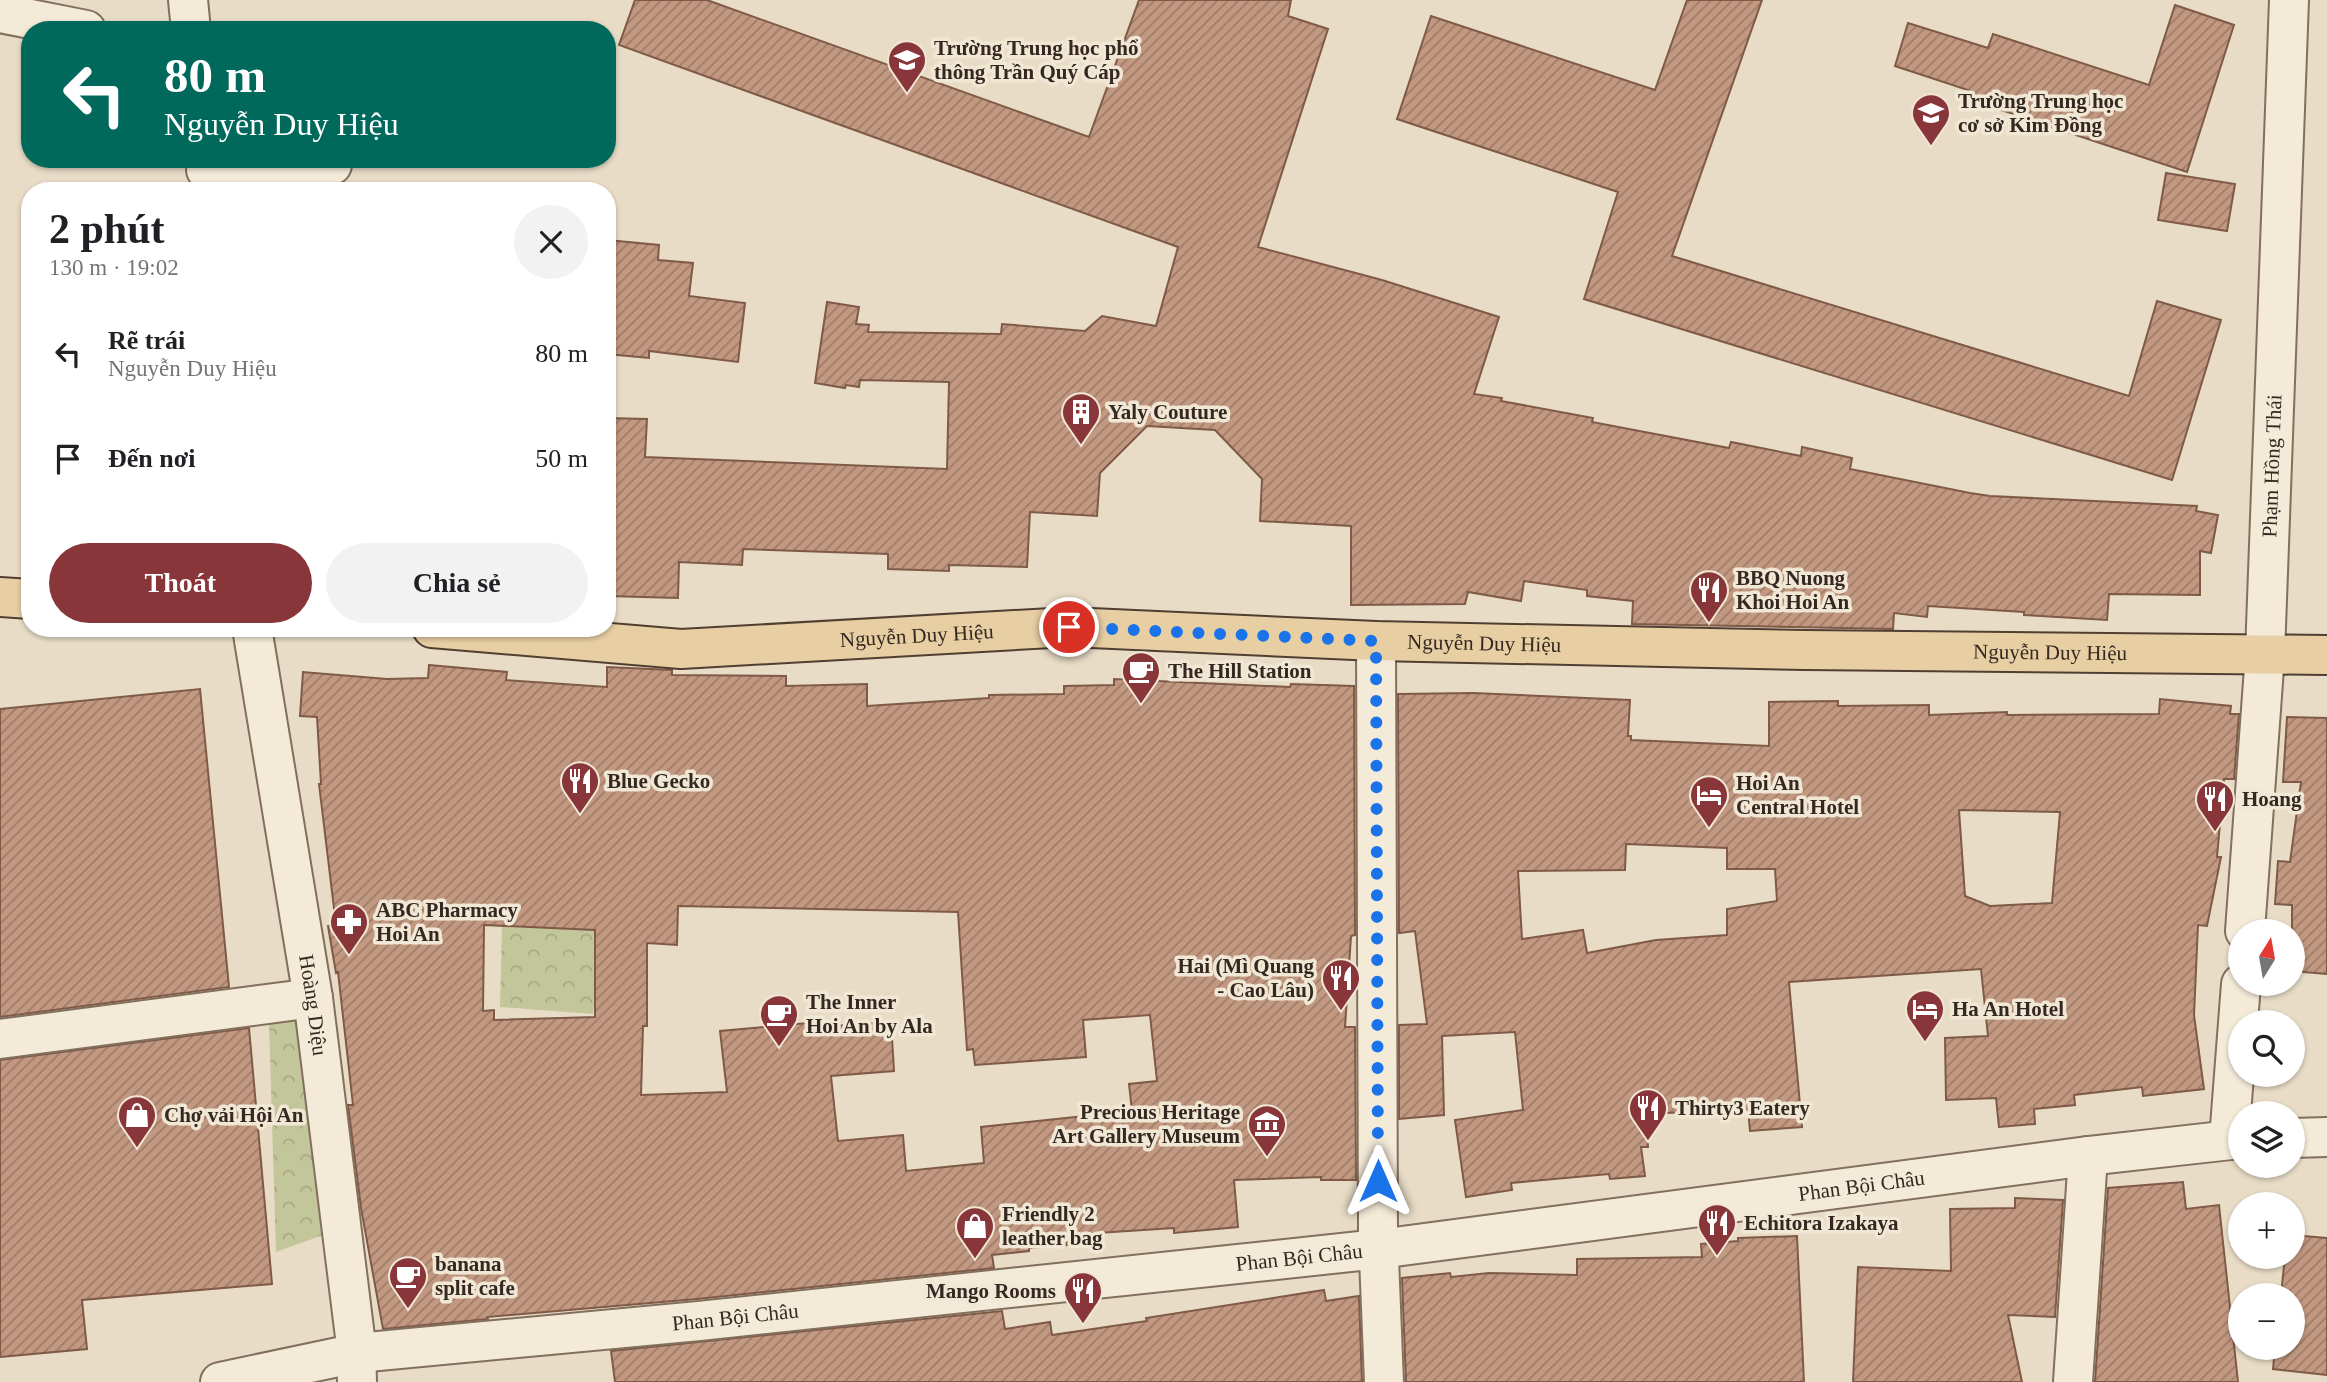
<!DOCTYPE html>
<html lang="vi">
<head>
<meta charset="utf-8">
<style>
  body { margin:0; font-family:Georgia,serif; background:#f2f2f2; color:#202124; height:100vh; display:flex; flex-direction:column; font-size:26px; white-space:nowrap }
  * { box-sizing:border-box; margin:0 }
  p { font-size:23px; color:#757577 }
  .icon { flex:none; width:38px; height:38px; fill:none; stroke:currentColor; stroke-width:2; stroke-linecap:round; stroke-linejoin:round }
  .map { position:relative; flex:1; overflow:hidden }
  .sheet { position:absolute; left:21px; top:182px; width:595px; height:455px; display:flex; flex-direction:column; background:#fff; border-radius:28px; box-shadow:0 2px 5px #0004 }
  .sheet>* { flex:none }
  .hud { position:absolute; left:21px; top:21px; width:595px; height:147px; border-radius:28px; box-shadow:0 2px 5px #0004; background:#00695c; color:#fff; overflow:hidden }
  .needle { width:46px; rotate:11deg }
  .controls { position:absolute; left:2228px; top:919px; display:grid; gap:14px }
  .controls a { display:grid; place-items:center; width:77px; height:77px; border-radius:50%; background:#fff; box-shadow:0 2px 5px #0004; font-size:35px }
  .pin { position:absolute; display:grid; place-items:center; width:60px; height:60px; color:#fff; margin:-30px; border:4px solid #fff; border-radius:50%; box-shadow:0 2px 7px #0007 }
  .me { position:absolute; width:77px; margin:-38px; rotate:0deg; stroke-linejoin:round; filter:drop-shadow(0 0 5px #0008) }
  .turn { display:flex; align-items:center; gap:24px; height:147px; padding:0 28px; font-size:32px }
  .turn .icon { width:91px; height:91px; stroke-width:2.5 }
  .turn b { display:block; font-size:49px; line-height:60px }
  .round { display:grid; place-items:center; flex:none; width:74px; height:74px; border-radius:37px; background:#f2f2f2 }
  .head { display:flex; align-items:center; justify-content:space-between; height:119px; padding:0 28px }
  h1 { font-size:42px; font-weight:800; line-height:52px }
  .action { display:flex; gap:14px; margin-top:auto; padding:14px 28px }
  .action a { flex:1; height:80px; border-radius:42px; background:#89363b; color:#fff; font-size:28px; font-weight:800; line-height:80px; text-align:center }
  .action a+a { background:#f2f2f2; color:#202124 }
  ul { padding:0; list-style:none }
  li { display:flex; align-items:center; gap:21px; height:105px; padding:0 28px }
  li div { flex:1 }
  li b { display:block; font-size:26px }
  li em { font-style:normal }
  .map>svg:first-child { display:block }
  .forest { fill:url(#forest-crowns) }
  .building { fill:url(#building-hatch); stroke:#7e5a47; stroke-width:2; fill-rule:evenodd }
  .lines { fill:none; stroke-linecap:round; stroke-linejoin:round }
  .minor-casing { stroke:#826f5e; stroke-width:42 }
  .major-casing { stroke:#503e32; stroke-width:42 }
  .minor { stroke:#f4ead8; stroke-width:38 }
  .major { stroke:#e7cea3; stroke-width:38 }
  .route { stroke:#1a73e8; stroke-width:12; stroke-dasharray:0 21.6 }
  .labels { text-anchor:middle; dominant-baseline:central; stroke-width:7; stroke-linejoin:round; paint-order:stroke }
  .poi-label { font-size:21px; font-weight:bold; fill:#342820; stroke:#f1e7d5; text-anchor:start }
  .street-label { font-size:21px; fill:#342820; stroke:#f1e7d5 }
</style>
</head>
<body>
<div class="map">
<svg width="2327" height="1382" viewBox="0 0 2327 1382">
  <defs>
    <pattern id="forest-crowns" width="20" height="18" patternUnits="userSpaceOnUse" patternTransform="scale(1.75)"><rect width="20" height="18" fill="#c3c59b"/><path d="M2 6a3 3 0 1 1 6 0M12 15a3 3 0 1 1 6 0" fill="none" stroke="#a8a985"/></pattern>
    <pattern id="building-hatch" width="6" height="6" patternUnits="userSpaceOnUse" patternTransform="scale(1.75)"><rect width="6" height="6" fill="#c29881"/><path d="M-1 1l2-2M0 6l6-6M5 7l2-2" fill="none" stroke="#9e7c69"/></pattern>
  </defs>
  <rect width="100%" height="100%" fill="#e8dcc6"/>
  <path class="forest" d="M502,926L601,930L593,1014L500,1007Z
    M293,989L326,1234L276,1252L268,990Z"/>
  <path class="building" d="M635,0H707L1089,137L1139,0H1291L1288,16L1328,29L1258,247L1382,280L1499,317L1474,394L1502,398L1501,401L1593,418L1592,422L1729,448L1731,442L1801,456L1802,447L1852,458L1850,469L1970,493L1990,496L2197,506L2196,511L2218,515L2211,553L2200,551V595L2109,594L2107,620L2024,615V612L1928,606L1927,617L1894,613L1893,629L1632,624L1633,601L1587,596V590L1524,581L1521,601L1468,592L1465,604L1351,605V526L1260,521L1262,479L1215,430L1147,426L1100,473L1097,516L1030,512L1027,567L949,565V571L888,569V554L743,549L742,565L679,562L678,598L607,596V418L647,419L645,457L947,469L949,382L860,380L859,387L846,385L845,388L815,383L827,302L859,307L856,324L869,325L868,332L1001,334L1002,324L1085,331L1102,316L1156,326L1178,247L619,45Z
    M1687,0H1762L1672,256L2129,396L2157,301L2221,320L2172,480L1584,299L1618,192L1397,119L1431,16L1655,90Z
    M2175,5L2234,25L2187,172L1971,100L1974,92L1895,66L1908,23L1988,48L1993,34L2149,85Z
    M2166,173L2235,184L2227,231L2158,220Z
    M607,240L659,245L658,260L693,263L689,296L745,303L738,362L649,351V358L607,354Z
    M429,665L507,672L506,680L607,687V667L672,670V675L786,676V686L867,684V706L989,698V695L1064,694V686L1114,685V679L1290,687L1291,684L1354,686L1355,935L1351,936L1345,1027H1355L1356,1180H1321V1177L1234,1180L1238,1227L1174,1233V1228L1067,1235V1245L1029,1248V1251L992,1255L994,1268L697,1299L487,1317L488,1319L383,1329L361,1208L348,1105H353L338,972L336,973L328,926L336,925L319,784H321L317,717L300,716L303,672L387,679L428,678ZM678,906L958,912L967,1050L973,1049L975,1065L1086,1057L1083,1020L1150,1015L1157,1081L1129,1084L1132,1111L981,1127L984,1163L906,1171L903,1135L838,1141L831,1076L894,1071L891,1022L818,1027V1022L720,1031L727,1092L641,1095L643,1026H647V943L677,945ZM484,925L595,930V1017L494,1020V1010L483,1011Z
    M200,689L229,987L0,1017V709Z
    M1473,693L1630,700L1628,736H1631V740L1769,746V702L1838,701V706L1929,705V715L2007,712V715L2159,714L2160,699L2231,706L2230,714H2239L2234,779H2224L2217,857H2221L2207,926L2198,925L2194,1015L2204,1089L2143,1096L2142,1087L2074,1095L2075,1105L2034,1109L2035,1124L1999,1127L1996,1098L1946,1100L1945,1038L1988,1036L1981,969L1789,982L1802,1127L1750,1131L1748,1109L1646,1114L1648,1147H1641L1645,1176L1610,1179L1609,1174L1511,1183L1512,1190L1466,1197L1455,1120L1523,1110L1515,1032L1442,1036L1444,1115L1399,1119V1025L1427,1024L1415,931L1399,933L1398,694ZM1959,810L2060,812L2052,903L1990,906L1965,896ZM1626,844L1727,848V869H1775L1777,901L1727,909V935L1656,940L1587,953L1583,930L1522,939L1518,871L1625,870Z
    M2287,717L2327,718V974L2292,971V905L2275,904L2278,861L2290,862L2301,782H2283Z
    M249,1028L272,1284L82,1300L87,1349L0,1357V1060Z
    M2183,1182L2186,1209L2219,1205L2238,1382H2095L2108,1188Z
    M2015,1198L2063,1200L2055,1317L2008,1315L2022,1382H1853L1858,1267L1951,1271L1950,1209L2015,1208Z
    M2292,1235L2327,1238V1375L2273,1369L2275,1348H2292V1295H2281L2285,1256H2292Z
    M1797,1236L1804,1382H1406L1402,1278L1450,1273L1451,1277L1489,1273L1577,1275V1259L1702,1257L1701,1244L1738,1241V1238Z
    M1324,1290L1326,1301L1359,1296L1362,1382H615L611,1351L1002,1311L1005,1329L1050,1322L1052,1335L1147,1321L1146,1318Z"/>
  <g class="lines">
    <defs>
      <g id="minor">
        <path d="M188,0L191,30"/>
        <path d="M0,13L86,30"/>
        <path d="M206,170L332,165"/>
        <path id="s1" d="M252,628L313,998L356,1345L357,1382"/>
        <path d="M1376,641L1378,1233L1384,1382"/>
        <path id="s2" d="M2245,931L2265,654L2289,0"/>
        <path d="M0,1039L313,998"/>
        <path d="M2292,1138L2327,1137"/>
        <path d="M2229,1140L2241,984"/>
        <path id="s3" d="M220,1382L357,1353L699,1321L1379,1249L2088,1156L2240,1139"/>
        <path d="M2073,1382L2088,1156"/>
      </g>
      <g id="major">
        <path d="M0,597L30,599"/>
        <path id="s4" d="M432,628L681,649L1069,627L1376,641L1805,650L2327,655"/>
      </g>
    </defs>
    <use href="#minor" class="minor-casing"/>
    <use href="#major" class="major-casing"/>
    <use href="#minor" class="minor"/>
    <use href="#major" class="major"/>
  </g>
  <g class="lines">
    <path class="route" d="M1069,627L1376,641L1378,1181"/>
  </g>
  <defs>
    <symbol id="school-pin" viewBox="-11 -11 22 30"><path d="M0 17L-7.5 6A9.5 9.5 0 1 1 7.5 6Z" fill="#89363b" stroke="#f1e7d5"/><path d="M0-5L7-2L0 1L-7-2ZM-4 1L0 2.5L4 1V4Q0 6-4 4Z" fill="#fff"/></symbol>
    <symbol id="building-pin" viewBox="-11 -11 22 30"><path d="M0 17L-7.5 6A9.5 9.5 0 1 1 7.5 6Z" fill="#89363b" stroke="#f1e7d5"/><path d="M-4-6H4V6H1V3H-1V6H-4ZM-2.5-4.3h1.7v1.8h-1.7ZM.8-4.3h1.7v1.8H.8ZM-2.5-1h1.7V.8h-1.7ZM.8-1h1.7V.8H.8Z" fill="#fff"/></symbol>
    <symbol id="restaurant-pin" viewBox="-11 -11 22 30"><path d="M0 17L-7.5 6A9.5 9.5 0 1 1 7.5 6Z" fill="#89363b" stroke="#f1e7d5"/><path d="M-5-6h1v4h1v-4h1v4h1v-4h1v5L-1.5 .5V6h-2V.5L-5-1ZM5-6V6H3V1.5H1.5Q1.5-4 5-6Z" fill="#fff"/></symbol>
    <symbol id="cafe-pin" viewBox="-11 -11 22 30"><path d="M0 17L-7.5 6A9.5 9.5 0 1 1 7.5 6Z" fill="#89363b" stroke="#f1e7d5"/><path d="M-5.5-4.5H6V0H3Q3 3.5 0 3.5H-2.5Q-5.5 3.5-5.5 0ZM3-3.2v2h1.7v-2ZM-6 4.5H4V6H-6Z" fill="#fff"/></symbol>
    <symbol id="hotel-pin" viewBox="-11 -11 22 30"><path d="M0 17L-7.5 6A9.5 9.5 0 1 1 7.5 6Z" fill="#89363b" stroke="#f1e7d5"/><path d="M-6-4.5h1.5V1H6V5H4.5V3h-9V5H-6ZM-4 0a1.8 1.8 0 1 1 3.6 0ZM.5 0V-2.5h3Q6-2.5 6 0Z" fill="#fff"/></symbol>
    <symbol id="pharmacy-pin" viewBox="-11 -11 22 30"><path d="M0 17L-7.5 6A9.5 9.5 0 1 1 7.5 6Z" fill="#89363b" stroke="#f1e7d5"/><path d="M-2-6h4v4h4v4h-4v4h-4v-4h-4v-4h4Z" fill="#fff"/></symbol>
    <symbol id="shop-pin" viewBox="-11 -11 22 30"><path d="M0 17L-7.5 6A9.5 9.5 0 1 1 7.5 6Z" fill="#89363b" stroke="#f1e7d5"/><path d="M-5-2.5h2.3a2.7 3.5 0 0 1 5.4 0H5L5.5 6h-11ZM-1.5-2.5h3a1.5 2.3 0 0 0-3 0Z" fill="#fff"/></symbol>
    <symbol id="museum-pin" viewBox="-11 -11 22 30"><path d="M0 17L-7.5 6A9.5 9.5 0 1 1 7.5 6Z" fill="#89363b" stroke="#f1e7d5"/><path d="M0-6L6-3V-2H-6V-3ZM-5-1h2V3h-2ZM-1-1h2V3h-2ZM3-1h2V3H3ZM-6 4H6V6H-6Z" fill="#fff"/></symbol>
  </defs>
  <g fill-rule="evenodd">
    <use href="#school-pin" x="885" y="38" width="44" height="60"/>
    <use href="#school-pin" x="1909" y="91" width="44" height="60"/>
    <use href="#building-pin" x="1059" y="390" width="44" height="60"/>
    <use href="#restaurant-pin" x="1687" y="568" width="44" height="60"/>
    <use href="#cafe-pin" x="1119" y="649" width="44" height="60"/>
    <use href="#restaurant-pin" x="558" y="759" width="44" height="60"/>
    <use href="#hotel-pin" x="1687" y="773" width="44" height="60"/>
    <use href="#restaurant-pin" x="2193" y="777" width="44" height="60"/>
    <use href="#pharmacy-pin" x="327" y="900" width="44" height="60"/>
    <use href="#restaurant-pin" x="1319" y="956" width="44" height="60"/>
    <use href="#hotel-pin" x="1903" y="987" width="44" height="60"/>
    <use href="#cafe-pin" x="757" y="992" width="44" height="60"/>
    <use href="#restaurant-pin" x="1626" y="1086" width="44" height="60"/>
    <use href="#shop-pin" x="115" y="1093" width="44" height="60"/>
    <use href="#museum-pin" x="1245" y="1102" width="44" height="60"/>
    <use href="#restaurant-pin" x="1695" y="1201" width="44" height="60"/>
    <use href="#shop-pin" x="953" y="1204" width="44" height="60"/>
    <use href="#cafe-pin" x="386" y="1254" width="44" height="60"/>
    <use href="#restaurant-pin" x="1061" y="1269" width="44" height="60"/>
  </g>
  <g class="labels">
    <g class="poi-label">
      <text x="934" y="48">Trường Trung học phổ<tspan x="934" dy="24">thông Trần Quý Cáp</tspan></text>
      <text x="1958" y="101">Trường Trung học<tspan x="1958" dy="24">cơ sở Kim Đồng</tspan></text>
      <text x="1108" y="412">Yaly Couture</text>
      <text x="1736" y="578">BBQ Nuong<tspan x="1736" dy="24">Khoi Hoi An</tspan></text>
      <text x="1168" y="671">The Hill Station</text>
      <text x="607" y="781">Blue Gecko</text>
      <text x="1736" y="783">Hoi An<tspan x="1736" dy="24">Central Hotel</tspan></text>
      <text x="2242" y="799">Hoang</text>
      <text x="376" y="910">ABC Pharmacy<tspan x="376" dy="24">Hoi An</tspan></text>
      <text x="1314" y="966" text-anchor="end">Hai (Mì Quang<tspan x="1314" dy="24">- Cao Lâu)</tspan></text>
      <text x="806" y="1002">The Inner<tspan x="806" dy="24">Hoi An by Ala</tspan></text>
      <text x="1952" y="1009">Ha An Hotel</text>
      <text x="1675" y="1108">Thirty3 Eatery</text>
      <text x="1240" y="1112" text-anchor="end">Precious Heritage<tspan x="1240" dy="24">Art Gallery Museum</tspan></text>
      <text x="164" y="1115">Chợ vải Hội An</text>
      <text x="1002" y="1214">Friendly 2<tspan x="1002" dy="24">leather bag</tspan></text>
      <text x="1744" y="1223">Echitora Izakaya</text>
      <text x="435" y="1264">banana<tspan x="435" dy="24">split cafe</tspan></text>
      <text x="1056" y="1291" text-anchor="end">Mango Rooms</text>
    </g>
    <g class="street-label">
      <text stroke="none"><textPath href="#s2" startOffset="466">Phạm Hồng Thái</textPath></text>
      <text stroke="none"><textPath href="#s4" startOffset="486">Nguyễn Duy Hiệu</textPath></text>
      <text stroke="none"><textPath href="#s4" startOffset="1054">Nguyễn Duy Hiệu</textPath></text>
      <text stroke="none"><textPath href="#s4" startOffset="1620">Nguyễn Duy Hiệu</textPath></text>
      <text stroke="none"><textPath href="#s1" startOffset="382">Hoàng Diệu</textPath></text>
      <text stroke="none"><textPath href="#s3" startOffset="1654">Phan Bội Châu</textPath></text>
      <text stroke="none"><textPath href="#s3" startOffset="1087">Phan Bội Châu</textPath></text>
      <text stroke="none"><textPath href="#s3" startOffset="520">Phan Bội Châu</textPath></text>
    </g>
  </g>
</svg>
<div class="controls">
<a><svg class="needle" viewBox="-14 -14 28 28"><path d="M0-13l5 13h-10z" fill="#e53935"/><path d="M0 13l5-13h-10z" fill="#757577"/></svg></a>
<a><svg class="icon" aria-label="search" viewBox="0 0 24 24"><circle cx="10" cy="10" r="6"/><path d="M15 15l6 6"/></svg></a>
<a><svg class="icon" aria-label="layers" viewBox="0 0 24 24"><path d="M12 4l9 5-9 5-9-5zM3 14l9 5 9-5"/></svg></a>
<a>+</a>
<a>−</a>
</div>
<div class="pin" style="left:1069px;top:627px;background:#d93025"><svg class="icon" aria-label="arrive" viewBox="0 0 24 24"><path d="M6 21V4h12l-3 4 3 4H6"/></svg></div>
<svg class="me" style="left:1378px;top:1181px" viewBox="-20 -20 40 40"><path d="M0-17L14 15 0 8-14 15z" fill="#1a73e8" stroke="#fff" stroke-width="4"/></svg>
<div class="hud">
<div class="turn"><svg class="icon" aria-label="left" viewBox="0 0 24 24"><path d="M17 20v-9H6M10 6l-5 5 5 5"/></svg><div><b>80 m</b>Nguyễn Duy Hiệu</div></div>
</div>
<section class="sheet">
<div class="head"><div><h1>2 phút</h1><p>130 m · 19:02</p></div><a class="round"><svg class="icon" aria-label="close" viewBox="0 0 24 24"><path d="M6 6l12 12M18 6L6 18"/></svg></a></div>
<ul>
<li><svg class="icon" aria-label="left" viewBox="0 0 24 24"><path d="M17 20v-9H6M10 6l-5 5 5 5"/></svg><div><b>Rẽ trái</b><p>Nguyễn Duy Hiệu</p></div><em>80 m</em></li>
<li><svg class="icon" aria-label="arrive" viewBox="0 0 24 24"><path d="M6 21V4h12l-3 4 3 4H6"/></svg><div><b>Đến nơi</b></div><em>50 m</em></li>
</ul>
<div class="action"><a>Thoát</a><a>Chia sẻ</a></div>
</section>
</div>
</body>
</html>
